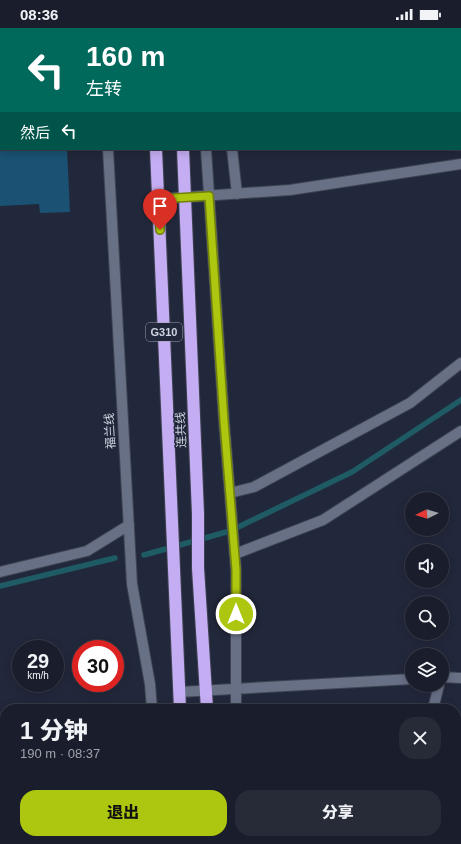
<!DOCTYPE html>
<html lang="zh">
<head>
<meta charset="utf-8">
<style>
  body { margin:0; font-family:Helvetica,"Noto Sans SC",sans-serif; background:#272b38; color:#f1f3f6; height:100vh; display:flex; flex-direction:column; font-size:15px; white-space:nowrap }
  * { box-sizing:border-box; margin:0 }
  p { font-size:13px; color:#9fa2a9 }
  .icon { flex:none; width:22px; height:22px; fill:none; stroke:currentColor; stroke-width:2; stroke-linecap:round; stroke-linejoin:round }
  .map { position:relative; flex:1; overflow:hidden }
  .side { position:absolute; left:0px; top:676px; width:461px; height:140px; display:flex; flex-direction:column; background:#1a1e2c; border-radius:16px 16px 0 0; box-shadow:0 2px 10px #0003,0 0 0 1px #383c48 }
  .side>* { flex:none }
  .guide { position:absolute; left:0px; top:0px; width:461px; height:122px; box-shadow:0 2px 10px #0003,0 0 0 1px #383c48; background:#00695c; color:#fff; overflow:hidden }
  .needle { width:26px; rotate:265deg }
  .buttons { position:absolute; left:405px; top:464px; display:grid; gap:8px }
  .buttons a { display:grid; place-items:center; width:44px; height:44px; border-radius:50%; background:#1a1e2c; box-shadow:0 2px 10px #0003,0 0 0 1px #383c48; font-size:20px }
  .speed { position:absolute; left:12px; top:612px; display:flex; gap:8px; font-size:20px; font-weight:700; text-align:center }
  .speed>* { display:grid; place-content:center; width:52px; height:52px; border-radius:50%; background:#1a1e2c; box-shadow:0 2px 10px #0003,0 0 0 1px #383c48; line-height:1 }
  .speed small { font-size:10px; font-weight:400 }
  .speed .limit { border:6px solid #d22; background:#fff; color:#111 }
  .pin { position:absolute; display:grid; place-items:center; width:34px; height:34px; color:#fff; margin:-41px -17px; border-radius:50% 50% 50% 0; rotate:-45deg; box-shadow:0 0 4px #0007 }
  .pin .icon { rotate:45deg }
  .me { position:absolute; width:44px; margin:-22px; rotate:0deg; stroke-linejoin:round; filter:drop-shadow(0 0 3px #0008) }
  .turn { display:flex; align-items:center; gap:14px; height:84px; padding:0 20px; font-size:18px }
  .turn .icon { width:52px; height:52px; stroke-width:2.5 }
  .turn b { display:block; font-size:28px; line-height:34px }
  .then { display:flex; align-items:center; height:38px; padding:0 20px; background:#0003; gap:8px; font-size:15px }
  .round { display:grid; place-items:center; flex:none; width:42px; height:42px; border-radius:16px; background:#272b38 }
  .summary { display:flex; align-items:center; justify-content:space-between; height:68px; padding:0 20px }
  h1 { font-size:24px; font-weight:800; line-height:30px }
  .primary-button { display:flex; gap:8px; margin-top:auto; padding:8px 20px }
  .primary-button a { flex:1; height:46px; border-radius:16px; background:#adc60f; color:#111; font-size:16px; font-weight:800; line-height:46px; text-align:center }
  .primary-button a+a { background:#272b38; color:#f1f3f6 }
  .status { display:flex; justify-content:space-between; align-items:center; height:28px; padding:0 20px; background:#1a1e2c; direction:ltr }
  .status svg { height:11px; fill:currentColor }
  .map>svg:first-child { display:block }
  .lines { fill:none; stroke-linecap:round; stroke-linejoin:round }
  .stream { stroke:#1e5b65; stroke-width:5.5 }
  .building { fill:#1b5273 }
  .minor-casing { stroke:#3f4454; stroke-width:12 }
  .highway-casing { stroke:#3f4454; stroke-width:14 }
  .minor { stroke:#687086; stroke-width:10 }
  .highway { stroke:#c5adf3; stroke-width:12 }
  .route-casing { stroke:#70810a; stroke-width:10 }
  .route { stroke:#adc60f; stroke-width:7 }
  .labels { text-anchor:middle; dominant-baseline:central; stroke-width:3; stroke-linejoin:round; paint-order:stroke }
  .shield { fill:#22283b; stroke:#9ca1af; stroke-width:1 }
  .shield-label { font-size:11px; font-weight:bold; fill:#d0d5e1 }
  .street-label { font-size:12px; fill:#d0d5e1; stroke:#22283b }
</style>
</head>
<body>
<div class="status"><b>08:36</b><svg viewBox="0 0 49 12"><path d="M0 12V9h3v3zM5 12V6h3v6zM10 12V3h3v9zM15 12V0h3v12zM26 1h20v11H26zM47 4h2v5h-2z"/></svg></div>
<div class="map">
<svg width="461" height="816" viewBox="0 0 461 816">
  <rect width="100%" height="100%" fill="#22283b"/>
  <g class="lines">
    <path class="stream" d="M144,527L230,503L352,444L461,372
      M0,558L115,530"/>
  </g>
  <path class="building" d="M0,121H67L70,184L40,185L39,176L0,178Z"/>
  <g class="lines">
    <defs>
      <path id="minor" d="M102,0V1
        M197,0L198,1
        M225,0V1
        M108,121L132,556L150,656L152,681
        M206,121L224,393L236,542V681
        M232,121L237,166
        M159,171L290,162L461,136
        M230,465L254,459L410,375L461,335
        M235,526L323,492L461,403
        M0,544L87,523L129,497
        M442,649L461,650
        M179,664L412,651
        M433,681L439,657
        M158,811L159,816
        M447,811V816
        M235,816V811"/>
      <path id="highway" d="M148,0V1
        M175,0V1
        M156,121L180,681
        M183,121L198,486V540L207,681
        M185,811V816
        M215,811V816"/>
    </defs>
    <use href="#minor" class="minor-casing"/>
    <use href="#highway" class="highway-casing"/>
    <use href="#minor" class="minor"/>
    <use href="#highway" class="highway"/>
  </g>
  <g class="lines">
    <defs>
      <path id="route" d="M160,202L159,171L209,168L224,393L236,542V586"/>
    </defs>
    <use href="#route" class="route-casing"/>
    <use href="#route" class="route"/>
  </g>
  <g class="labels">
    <rect class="shield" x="146" y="295" width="36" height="18" rx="3"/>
    <g class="shield-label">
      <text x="164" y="304">G310</text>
    </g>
    <g class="street-label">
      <text transform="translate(181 402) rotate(-92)">连共线</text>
      <text transform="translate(110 403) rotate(-93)">福兰线</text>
    </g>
  </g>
</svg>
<div class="buttons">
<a><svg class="needle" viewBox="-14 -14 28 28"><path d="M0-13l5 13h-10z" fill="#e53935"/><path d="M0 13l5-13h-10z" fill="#9fa2a9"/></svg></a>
<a><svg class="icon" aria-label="sound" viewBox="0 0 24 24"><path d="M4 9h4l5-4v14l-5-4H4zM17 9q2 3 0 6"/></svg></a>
<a><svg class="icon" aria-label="search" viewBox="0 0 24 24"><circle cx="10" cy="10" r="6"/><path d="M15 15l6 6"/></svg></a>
<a><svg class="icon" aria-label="layers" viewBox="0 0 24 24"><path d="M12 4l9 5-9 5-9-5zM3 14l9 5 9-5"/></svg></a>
</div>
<div class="speed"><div>29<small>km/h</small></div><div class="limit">30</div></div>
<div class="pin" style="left:160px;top:202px;background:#d93025"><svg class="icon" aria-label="arrive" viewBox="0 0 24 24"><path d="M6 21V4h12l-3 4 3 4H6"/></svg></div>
<svg class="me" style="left:236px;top:586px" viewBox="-20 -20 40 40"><circle r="17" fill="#adc60f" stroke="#fff" stroke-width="3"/><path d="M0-11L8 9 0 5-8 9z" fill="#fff"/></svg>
<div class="guide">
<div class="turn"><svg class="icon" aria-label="left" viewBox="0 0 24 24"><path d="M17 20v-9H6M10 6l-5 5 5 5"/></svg><div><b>160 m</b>左转</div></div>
<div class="then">然后<svg class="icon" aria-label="left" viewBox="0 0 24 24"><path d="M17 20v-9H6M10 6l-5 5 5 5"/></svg></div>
</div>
<section class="side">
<div class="summary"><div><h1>1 分钟</h1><p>190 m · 08:37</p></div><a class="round"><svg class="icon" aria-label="close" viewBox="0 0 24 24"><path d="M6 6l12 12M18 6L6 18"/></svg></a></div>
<div class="primary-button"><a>退出</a><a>分享</a></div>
</section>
</div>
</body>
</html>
